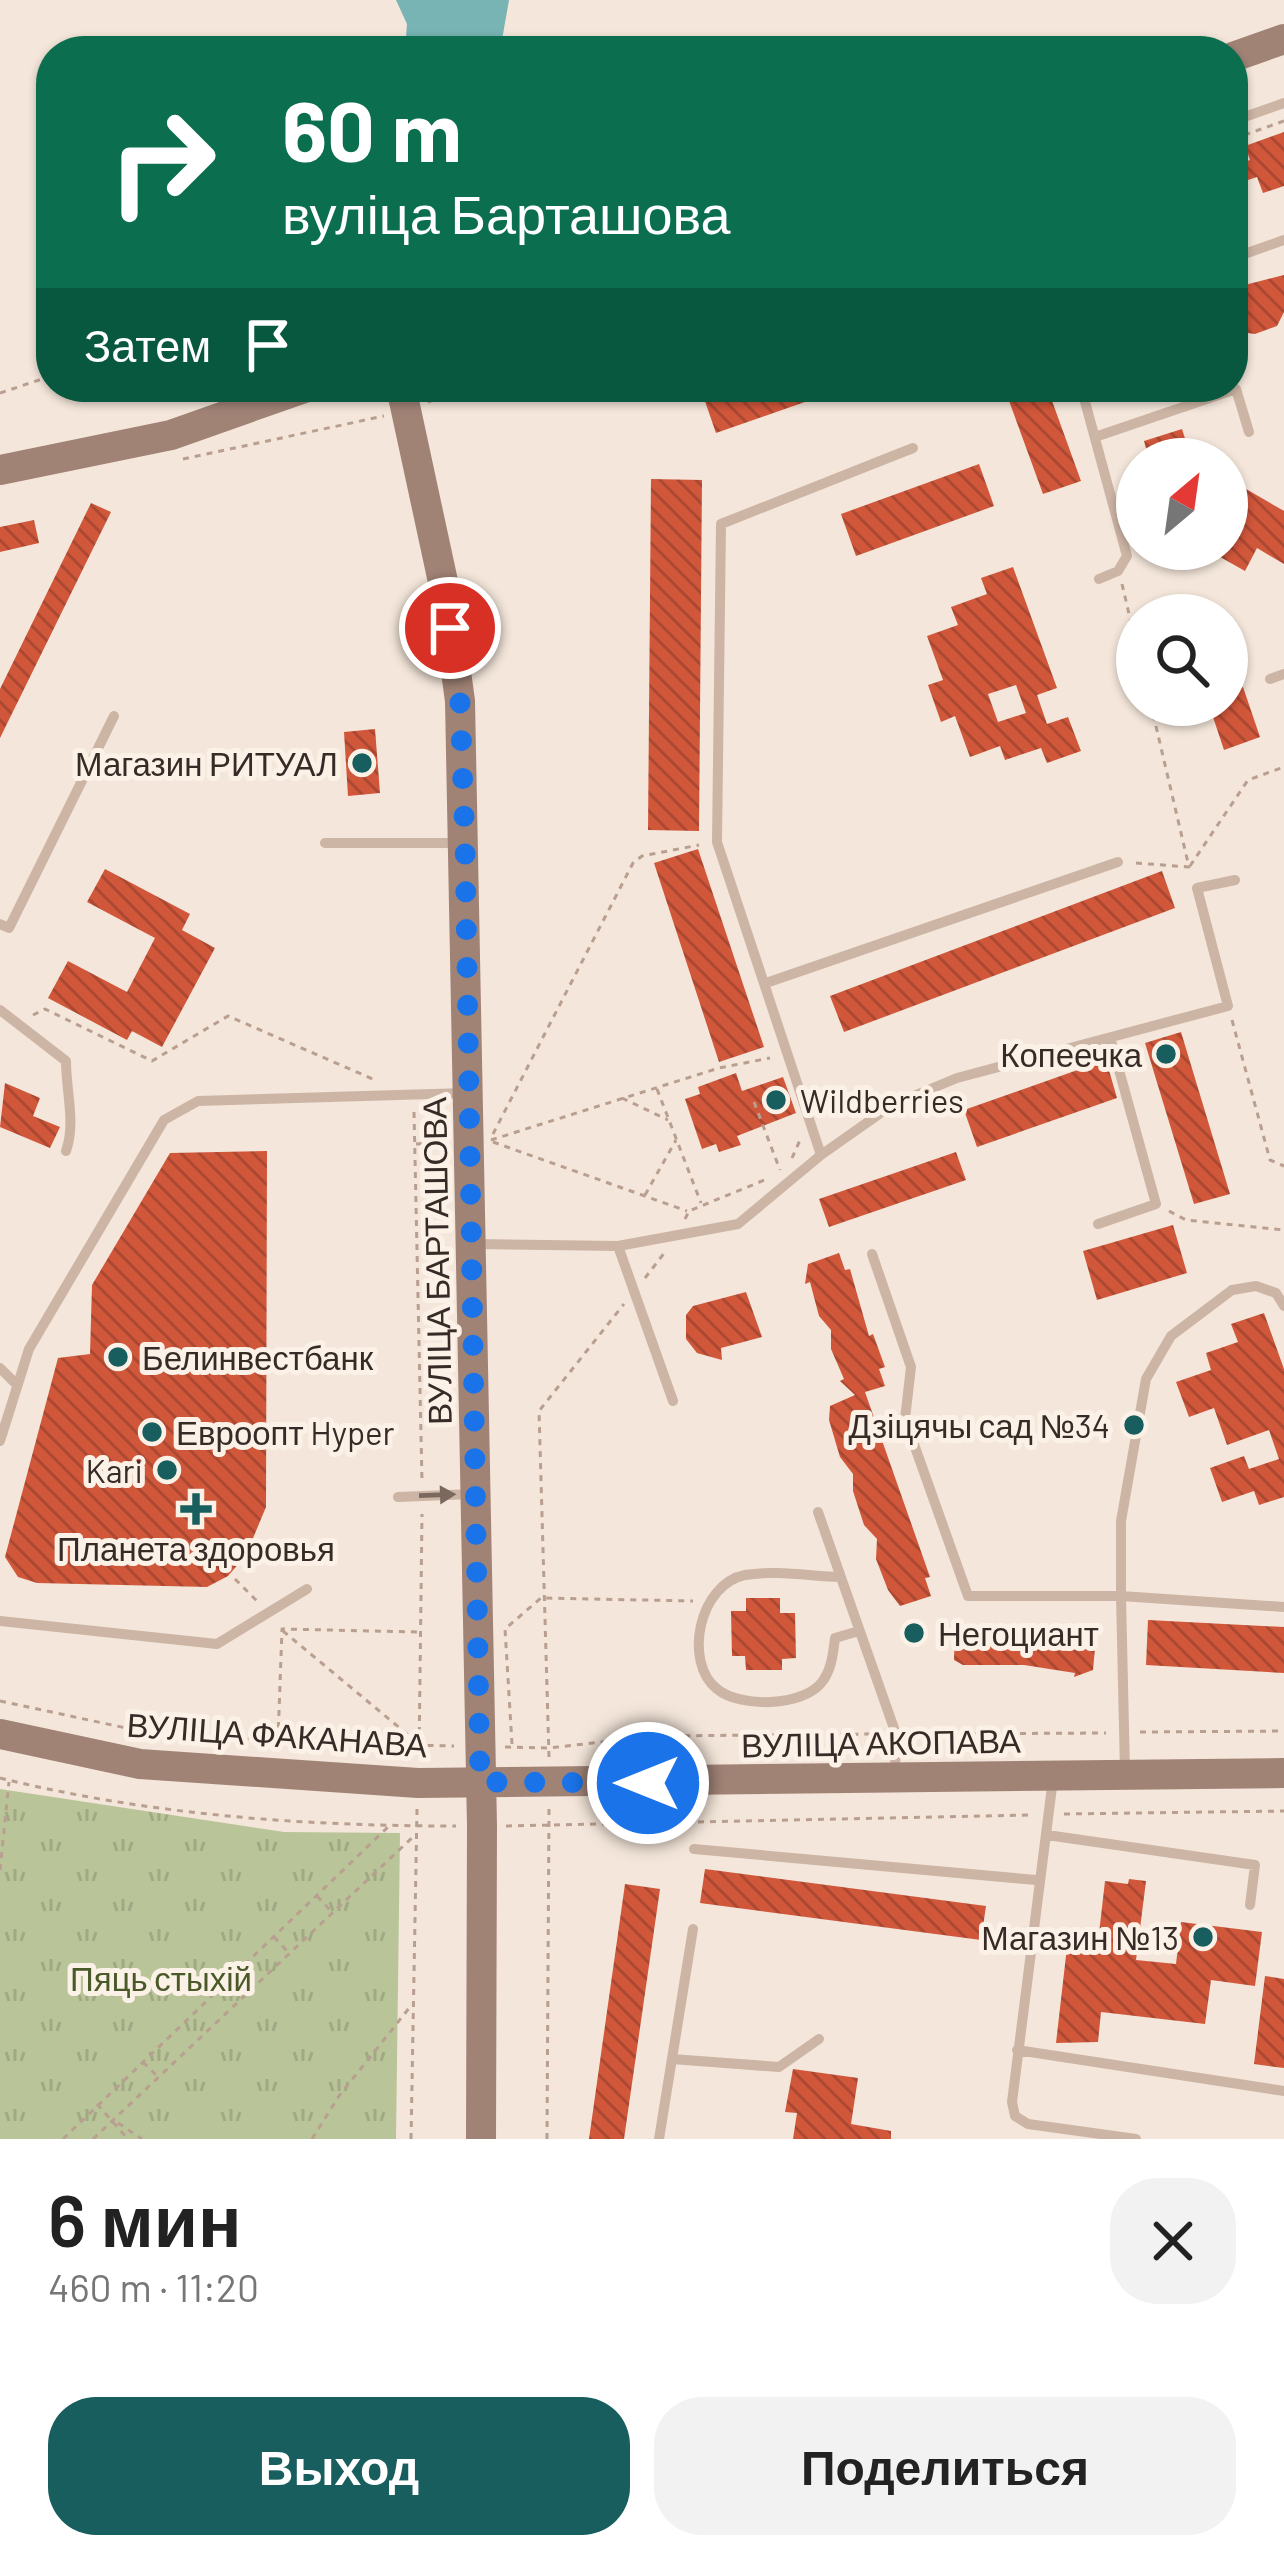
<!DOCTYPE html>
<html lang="ru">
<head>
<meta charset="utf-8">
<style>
  body { margin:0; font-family:Barlow,sans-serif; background:#f2f2f2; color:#222; height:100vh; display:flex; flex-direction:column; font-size:45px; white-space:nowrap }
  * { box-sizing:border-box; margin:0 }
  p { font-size:39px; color:#767676 }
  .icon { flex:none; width:66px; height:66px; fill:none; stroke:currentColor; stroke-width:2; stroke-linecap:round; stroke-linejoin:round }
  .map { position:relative; height:2139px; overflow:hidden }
  .sheet { display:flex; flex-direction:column; background:#fff; flex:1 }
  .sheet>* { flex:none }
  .top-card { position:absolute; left:36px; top:36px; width:1212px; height:366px; border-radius:48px; box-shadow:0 3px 9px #0004; background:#0b6e4f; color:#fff; overflow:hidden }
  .needle { width:78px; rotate:29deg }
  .controls { position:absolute; left:1116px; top:438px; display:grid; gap:24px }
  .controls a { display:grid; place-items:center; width:132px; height:132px; border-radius:50%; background:#fff; box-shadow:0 3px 9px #0004; font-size:60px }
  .pin { position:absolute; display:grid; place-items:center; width:102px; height:102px; color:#fff; margin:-51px; border:6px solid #fff; border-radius:50%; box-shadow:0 3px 12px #0007 }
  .me { position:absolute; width:132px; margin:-66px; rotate:270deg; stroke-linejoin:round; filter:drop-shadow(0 0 9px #0008) }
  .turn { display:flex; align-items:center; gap:42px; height:252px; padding:0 48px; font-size:54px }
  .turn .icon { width:156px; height:156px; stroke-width:2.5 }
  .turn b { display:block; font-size:84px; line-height:102px }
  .then { display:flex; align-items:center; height:114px; padding:0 48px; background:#0003; gap:24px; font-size:45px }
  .round { display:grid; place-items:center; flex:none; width:126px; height:126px; border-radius:48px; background:#f2f2f2 }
  .summary { display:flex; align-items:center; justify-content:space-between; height:204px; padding:0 48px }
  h1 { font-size:72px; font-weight:600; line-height:90px }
  .button { display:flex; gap:24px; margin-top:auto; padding:24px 48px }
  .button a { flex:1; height:138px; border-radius:48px; background:#185e5e; color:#fff; font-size:48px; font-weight:600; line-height:138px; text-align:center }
  .button a+a { background:#f2f2f2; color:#222 }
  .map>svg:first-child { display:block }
  .park { fill:url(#park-tufts) }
  .water { fill:#77b4b3 }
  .building { fill:url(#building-back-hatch); fill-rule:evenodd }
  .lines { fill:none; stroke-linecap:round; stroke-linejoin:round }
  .path { stroke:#b99f8f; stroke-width:3; stroke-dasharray:6 6; stroke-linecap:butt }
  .service { stroke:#cdb5a5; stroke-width:10 }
  .secondary { stroke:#a18376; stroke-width:30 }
  .oneway { fill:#7b6960 }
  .route { stroke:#1a73e8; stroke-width:21; stroke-dasharray:0 37.8 }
  .poi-dot { fill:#185e5e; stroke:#fbf1e7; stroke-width:4.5 }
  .labels { text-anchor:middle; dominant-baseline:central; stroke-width:10; stroke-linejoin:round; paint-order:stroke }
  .poi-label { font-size:33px; fill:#382b27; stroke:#fbf1e7; text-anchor:end }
  .street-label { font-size:33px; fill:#382b27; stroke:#fbf1e7 }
  .park-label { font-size:33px; fill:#4a5928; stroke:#fbf1e7 }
</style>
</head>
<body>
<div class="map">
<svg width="1284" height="2139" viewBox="0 0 1284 2139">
  <defs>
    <pattern id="park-tufts" width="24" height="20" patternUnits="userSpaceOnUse" patternTransform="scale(3)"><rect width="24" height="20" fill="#b9c599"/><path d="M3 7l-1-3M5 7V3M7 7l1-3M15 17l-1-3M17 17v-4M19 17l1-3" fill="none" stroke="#a0a984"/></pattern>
    <pattern id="building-back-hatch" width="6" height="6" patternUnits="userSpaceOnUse" patternTransform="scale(3)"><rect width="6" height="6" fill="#d1573b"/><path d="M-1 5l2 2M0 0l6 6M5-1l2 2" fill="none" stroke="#ab4832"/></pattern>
  </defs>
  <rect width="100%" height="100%" fill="#f4e6da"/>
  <path class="park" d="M0,1789L284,1832L400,1833L396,2139H0Z"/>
  <path class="water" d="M396,0H509L502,40L493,51H405L407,24Z"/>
  <path class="building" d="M1284,132V186L1263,193L1257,177L1233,185V166L1250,160L1245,146Z
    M1284,275V312L1277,326L1255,334L1233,331V288Z
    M700,387H842V389L716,433Z
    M1004,387H1047L1081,481L1043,494Z
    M1182,429L1190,454L1149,459L1144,441Z
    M979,464L994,506L856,556L841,514Z
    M1227,478L1284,511V564L1257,548L1245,571L1206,549H1227Z
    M651,479L702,480L699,831L648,830Z
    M91,503L111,512L0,738V689Z
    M34,520L39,543L0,552V527Z
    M1013,567L1057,688L1037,695L1047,724L1068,717L1081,751L1047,763L1041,748L1005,760L1000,746L970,757L955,716L941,722L928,685L943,680L927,636L958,625L951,607L987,594L981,578ZM1016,685L1026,713L998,722L988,694Z
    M1243,687L1260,737L1224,750L1209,705H1227V692Z
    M375,729L380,793L348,796L344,732Z
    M698,849L764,1047L719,1062L654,863Z
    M105,869L190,914L182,930L215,948L162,1047L132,1031L127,1040L48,998L68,961L127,992L155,938L87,902Z
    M1162,871L1175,908L844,1032L830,996Z
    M1181,1032L1230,1194L1194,1204L1145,1043Z
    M1106,1060L1117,1098L977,1147L964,1110Z
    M736,1073L742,1091L783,1077L796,1113L737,1136L741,1145L719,1152L716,1144L702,1149L685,1099L700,1094L698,1087Z
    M5,1083L40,1098L33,1116L60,1127L50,1148L0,1127Z
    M267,1151L266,1507L246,1555L228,1576L207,1587L37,1583L18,1577L5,1557L58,1358L90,1354L92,1285L170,1153Z
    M956,1152L966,1180L829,1227L819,1199Z
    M1173,1225L1187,1273L1097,1300L1083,1251Z
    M839,1253L845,1270L850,1269L869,1336L873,1334L885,1367L879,1369L885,1386L865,1392L930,1577L925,1578L931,1596L900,1606L888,1590L876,1559L877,1539L864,1525L853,1491V1474L840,1457L829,1420L830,1406L855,1395L840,1381L844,1379L831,1349V1330L819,1316L810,1282L805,1284L808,1264Z
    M746,1292L762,1337L721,1348L722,1360L697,1353L686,1339V1315L693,1306Z
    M1264,1313L1284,1369V1497L1259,1505L1254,1491L1222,1502L1210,1468L1244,1456L1249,1469L1279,1459L1269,1430L1227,1445L1214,1408L1189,1417L1176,1382L1211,1370L1206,1353L1238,1342L1231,1324Z
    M746,1598H780V1613H795L796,1658L782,1659V1670H746L745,1656H732L731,1611H746Z
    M1148,1620L1284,1627V1673L1146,1665Z
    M974,1625L1096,1637L1093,1670L1074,1677L1075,1673L1024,1665H963L954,1660L955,1628L974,1630Z
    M705,1869L986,1906L981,1940L700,1903Z
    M1129,1879L1146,1881L1136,1960L1176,1964L1181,1922L1262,1932L1255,1986L1211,1980L1205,2024L1101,2012L1098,2042L1056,2043L1067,1947L1097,1951L1105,1881L1128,1884Z
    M625,1884L660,1889L624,2139H589Z
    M1265,1976L1284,1979V2068L1254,2064Z
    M793,2069L858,2078L851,2124L891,2131V2139H793L797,2113L785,2112Z"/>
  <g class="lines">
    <path class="path" d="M1233,139L1284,121
      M0,393L51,376
      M428,402L471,387
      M183,459L384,416
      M1122,584L1137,648
      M1136,863L1189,867L1151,705
      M1190,866L1248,780L1284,767
      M33,1015L45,1009L152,1061L228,1016L375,1080
      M1232,1020L1270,1160L1284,1166
      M657,1089L701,1203
      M622,1098L668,1120
      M754,1102L780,1170
      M414,1112L422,1481
      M493,1134L633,863L642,856L699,845
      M491,1140L719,1068L770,1058
      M493,1142L687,1211
      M416,1144L442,1143
      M792,1158L800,1140
      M645,1195L676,1140
      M1169,1211L1186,1220L1284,1230
      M685,1219L689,1211L767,1179
      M645,1278L665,1252
      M235,1579L257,1601
      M283,1631L419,1744
      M0,1701L168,1737L219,1734L278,1742L454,1746
      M1140,1732L1284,1731
      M912,1734L1106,1733
      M278,1740L282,1629L419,1632
      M512,1744L505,1629L541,1598L693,1601
      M505,1747L549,1748L655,1736L878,1734
      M419,1757L422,1514
      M549,1757L539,1411L624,1304
      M0,1778C150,1815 302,1826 456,1826
      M1064,1814L1284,1811
      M506,1826L1031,1815
      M0,1870L9,1782
      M317,1896L331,1911
      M274,1937L288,1952
      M230,1979L244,1993
      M143,2062L157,2076
      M97,2104L128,2139
      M118,2123L142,2139
      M63,2139L389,1826
      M93,2139L416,1834
      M312,2139L339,2096L410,2007
      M411,2139L417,1809
      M547,2139L549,1806"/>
    <path class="service" d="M1233,121L1284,103
      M1233,258L1284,240
      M1081,387L1127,556L1118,571L1099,579
      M1095,437L1236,389L1249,432
      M1270,679L1284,674
      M325,843H462
      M0,924L9,928L114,716
      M766,983L1118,862
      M0,1010L66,1061C66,1092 76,1123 66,1151
      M821,1155L892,1105L957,1078L1228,1006L1197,888L1235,880
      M1098,1224L1156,1204L1111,1041
      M476,1244L618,1246L738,1224L821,1155L717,842L721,524L913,448
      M618,1246L673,1401
      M872,1254L911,1367L905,1419L968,1596H1121L1125,1772
      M1284,1306L1276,1293L1256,1286L1232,1290L1171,1336L1146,1379L1121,1521V1596L1284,1607
      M0,1368L15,1383
      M0,1441L29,1349L164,1120L198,1101L466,1093
      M398,1497L472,1494
      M818,1512L896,1734L895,1775
      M839,1577C810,1576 774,1570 745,1575C699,1584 683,1662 717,1689C740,1708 803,1707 822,1682C832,1669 833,1653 835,1638L859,1631
      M0,1621L217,1644L307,1589
      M1053,1779L1012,2102L1015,2116L1028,2124L1136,2139
      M1047,1835L1255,1865L1250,1905
      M694,1849L1036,1880
      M1017,2050L1284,2091
      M672,2059L779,2067L819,2039
      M659,2139L693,1929"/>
    <path class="secondary" d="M1233,57L1284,39
      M401,387L445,591L460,701L482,1826L481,2139
      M0,470L171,435L307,387
      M0,1734L140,1764L418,1783L1284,1773"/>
  </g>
  <defs><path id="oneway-solid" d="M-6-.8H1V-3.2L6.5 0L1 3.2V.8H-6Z" transform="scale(3)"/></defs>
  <use class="oneway" href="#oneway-solid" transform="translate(437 1495) rotate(-2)"/>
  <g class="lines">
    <path class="route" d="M450,628L460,701L465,843L480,1782L648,1783"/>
  </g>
  <g class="poi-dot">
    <circle cx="362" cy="763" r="12"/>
    <circle cx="1166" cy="1054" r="12"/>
    <circle cx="776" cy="1100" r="12"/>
    <circle cx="118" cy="1357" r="12"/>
    <circle cx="1134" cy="1425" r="12"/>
    <circle cx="152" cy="1432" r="12"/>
    <circle cx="167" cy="1470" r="12"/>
    <path d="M190 1491h12v12h12v12h-12v12h-12v-12h-12v-12h12z"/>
    <circle cx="914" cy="1633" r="12"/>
    <circle cx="1203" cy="1937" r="12"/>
  </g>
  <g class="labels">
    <g class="poi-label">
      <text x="338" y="763">Магазин РИТУАЛ</text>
      <text x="1142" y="1054">Копеечка</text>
      <text x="800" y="1100" text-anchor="start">Wildberries</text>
      <text x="142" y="1357" text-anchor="start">Белинвестбанк</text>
      <text x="1110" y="1425">Дзіцячы сад №34</text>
      <text x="176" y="1432" text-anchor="start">Евроопт Hyper</text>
      <text x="143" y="1470">Kari</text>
      <text x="196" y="1548" text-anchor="middle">Планета здоровья</text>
      <text x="938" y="1633" text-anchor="start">Негоциант</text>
      <text x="1179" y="1937">Магазин №13</text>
    </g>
    <g class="street-label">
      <text transform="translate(436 1261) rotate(-91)">ВУЛІЦА БАРТАШОВА</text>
      <text transform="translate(277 1734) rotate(4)">ВУЛІЦА ФАКАНАВА</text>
      <text transform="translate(881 1742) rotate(-1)">ВУЛІЦА АКОПАВА</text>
    </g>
    <g class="park-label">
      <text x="161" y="1978">Пяць стыхій</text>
    </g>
  </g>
</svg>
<div class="controls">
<a><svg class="needle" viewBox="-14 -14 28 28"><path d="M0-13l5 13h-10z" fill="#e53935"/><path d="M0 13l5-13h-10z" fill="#767676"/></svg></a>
<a><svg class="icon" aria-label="search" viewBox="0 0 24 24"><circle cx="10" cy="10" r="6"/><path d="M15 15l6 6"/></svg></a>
</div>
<div class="pin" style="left:450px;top:628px;background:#d93025"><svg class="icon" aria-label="arrive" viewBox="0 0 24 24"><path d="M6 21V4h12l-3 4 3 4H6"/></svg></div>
<svg class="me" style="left:648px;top:1783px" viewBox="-20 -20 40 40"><circle r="17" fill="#1a73e8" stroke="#fff" stroke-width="3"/><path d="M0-11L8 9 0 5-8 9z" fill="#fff"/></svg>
<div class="top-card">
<div class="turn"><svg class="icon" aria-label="right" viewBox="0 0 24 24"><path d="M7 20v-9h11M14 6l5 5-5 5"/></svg><div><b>60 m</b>вуліца Барташова</div></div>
<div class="then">Затем<svg class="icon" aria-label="arrive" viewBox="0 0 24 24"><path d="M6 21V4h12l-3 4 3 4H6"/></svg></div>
</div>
</div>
<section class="sheet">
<div class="summary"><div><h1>6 мин</h1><p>460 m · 11:20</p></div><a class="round"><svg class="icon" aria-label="close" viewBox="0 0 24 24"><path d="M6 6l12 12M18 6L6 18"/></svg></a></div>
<div class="button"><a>Выход</a><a>Поделиться</a></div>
</section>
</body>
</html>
